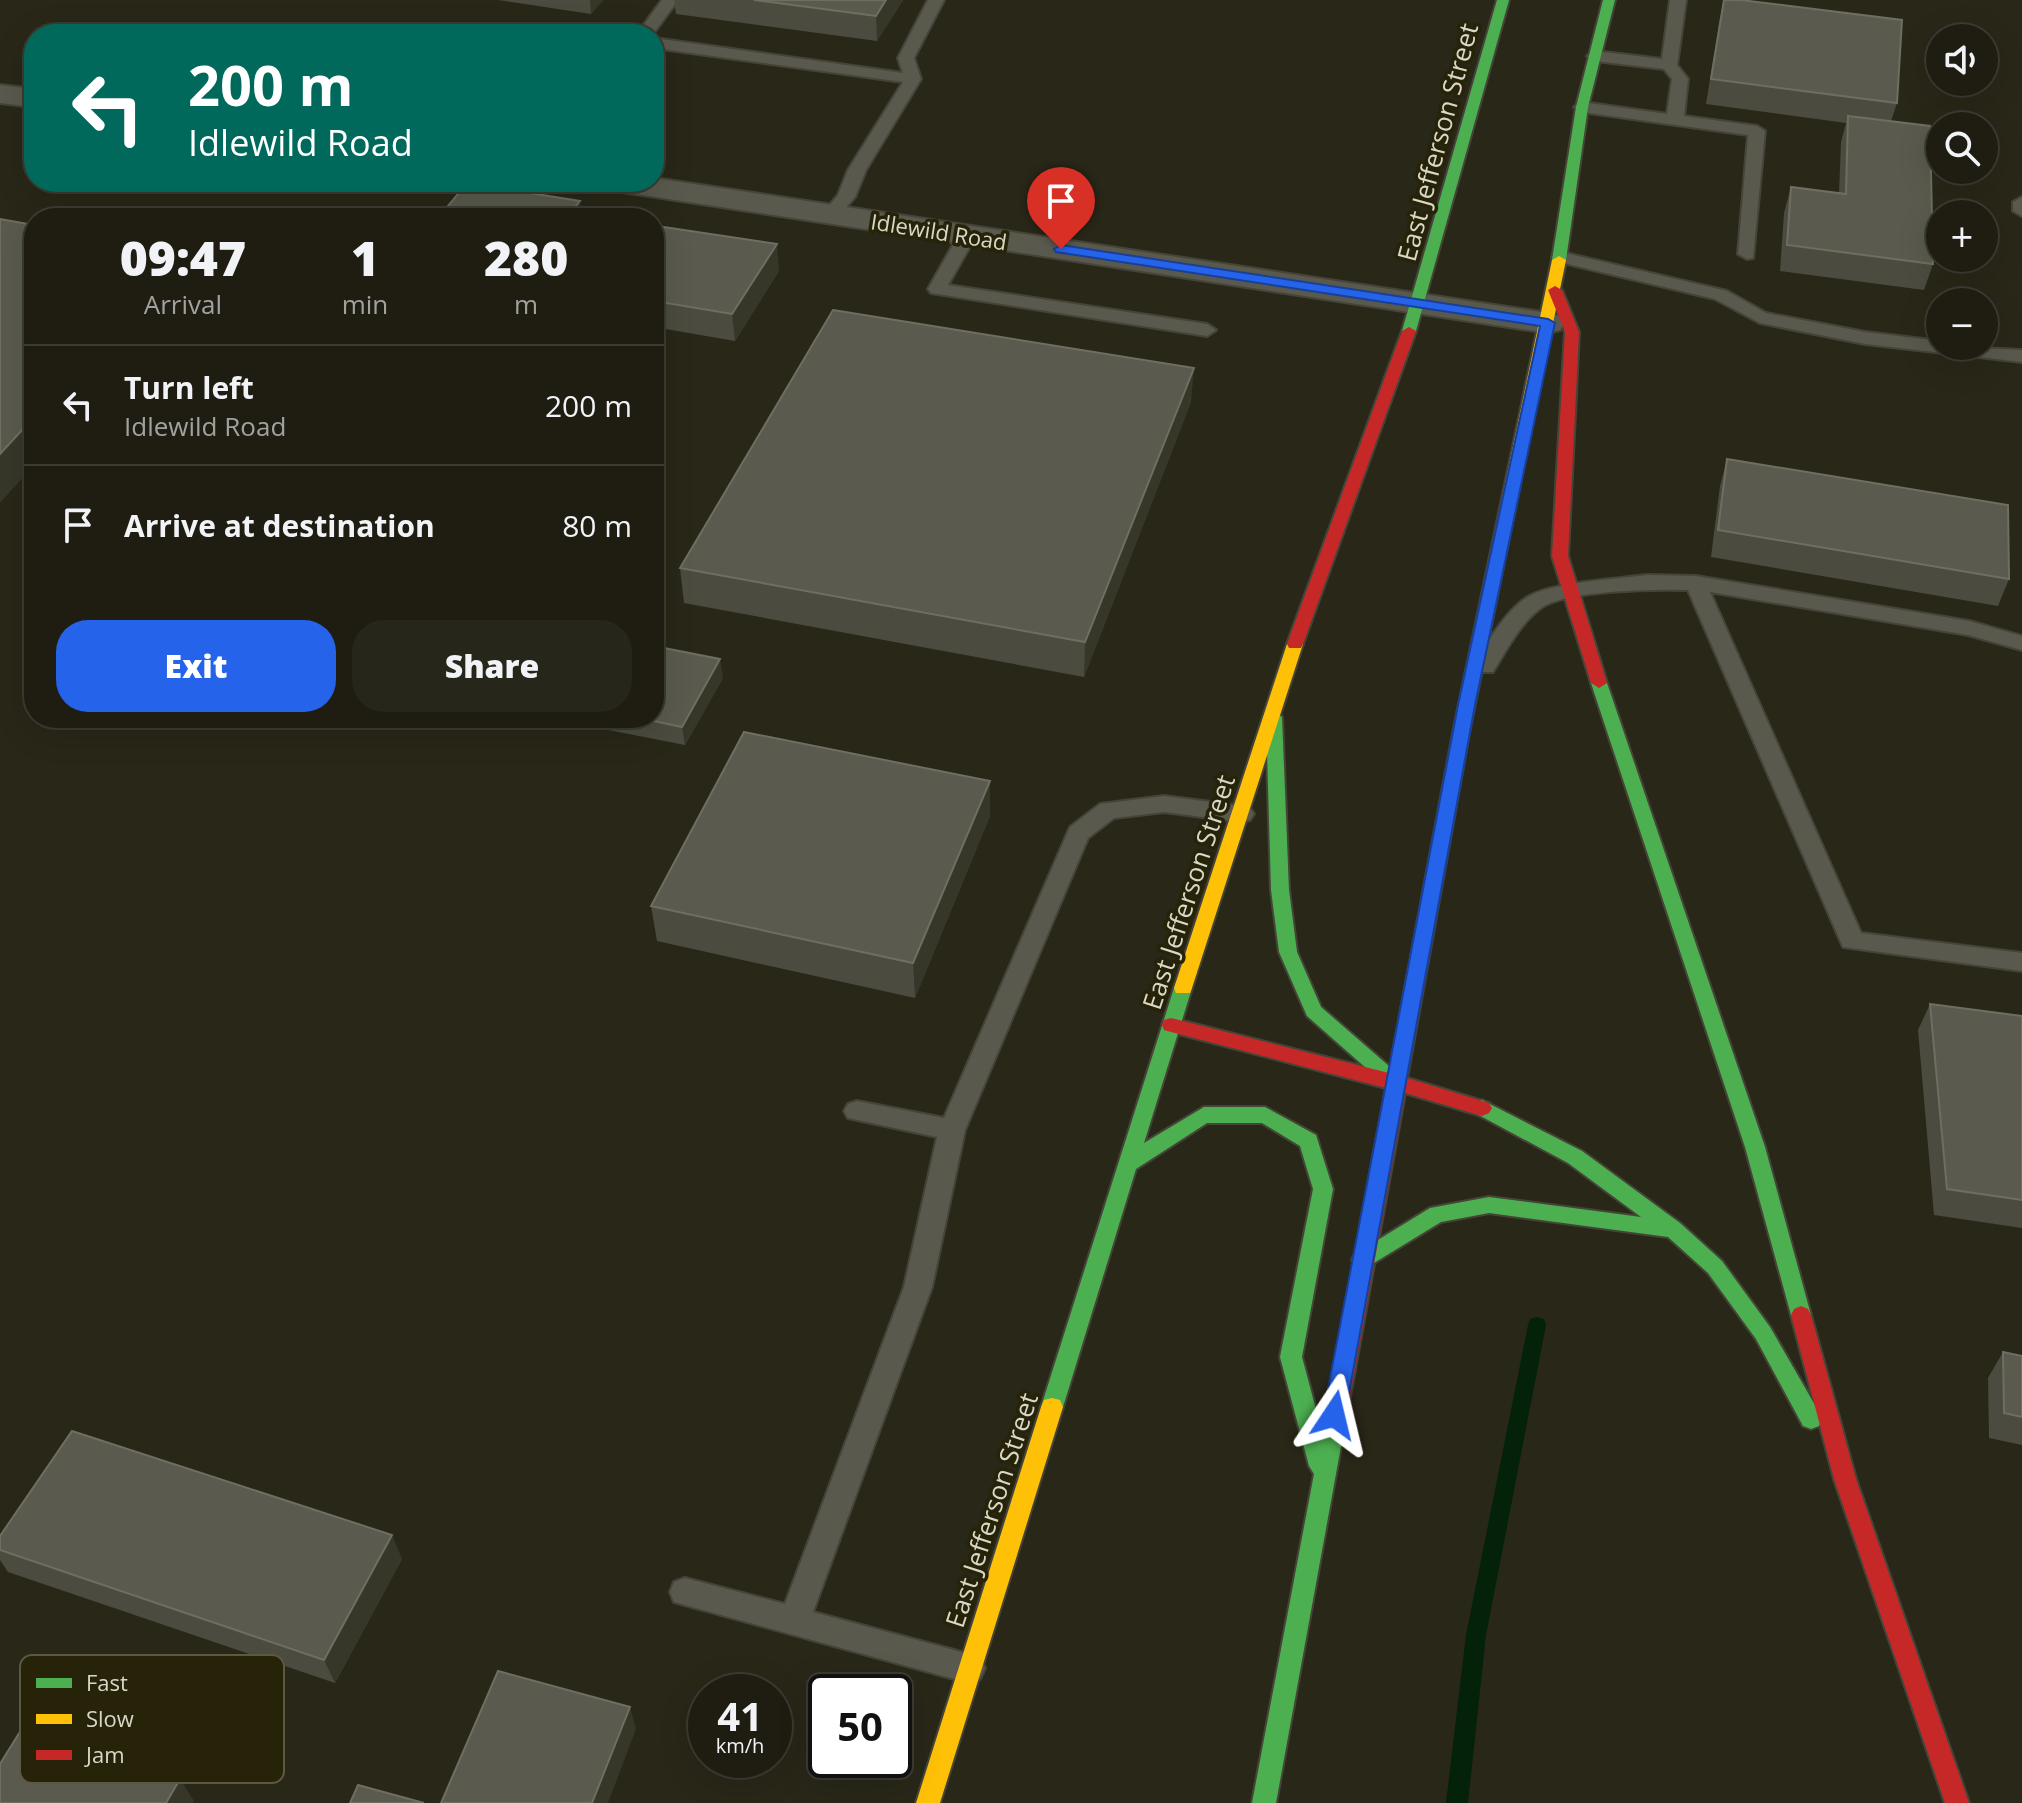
<!DOCTYPE html>
<html lang="en">
<head>
<meta charset="utf-8">
<style>
  body { margin:0; font-family:"Open Sans",sans-serif; background:#27261b; color:#f1f3f6; height:100vh; display:flex; flex-direction:column; font-size:30px; white-space:nowrap }
  * { box-sizing:border-box; margin:0 }
  p { font-size:26px; color:#a1a29f }
  .icon { flex:none; width:44px; height:44px; fill:none; stroke:currentColor; stroke-width:2; stroke-linecap:round; stroke-linejoin:round }
  .map { position:relative; flex:1; overflow:hidden }
  .side { position:absolute; left:24px; top:208px; width:640px; height:520px; display:flex; flex-direction:column; background:#1f1d12; border-radius:32px; box-shadow:0 8px 32px #0002,0 0 0 2px #3c3b32 }
  .side>* { flex:none }
  .banner { position:absolute; left:24px; top:24px; width:640px; height:168px; border-radius:32px; box-shadow:0 8px 32px #0002,0 0 0 2px #3c3b32; background:#00695c; color:#fff; overflow:hidden }
  .buttons { position:absolute; left:1926px; top:24px; display:grid; gap:16px }
  .buttons a { display:grid; place-items:center; width:72px; height:72px; border-radius:50%; background:#1f1d12; box-shadow:0 8px 32px #0002,0 0 0 2px #3c3b32; font-size:40px }
  .speed { position:absolute; left:688px; top:1674px; display:flex; gap:16px; font-size:40px; font-weight:700; text-align:center }
  .speed>* { display:grid; place-content:center; width:104px; height:104px; border-radius:50%; background:#1f1d12; box-shadow:0 8px 32px #0002,0 0 0 2px #3c3b32; line-height:1 }
  .speed small { font-size:20px; font-weight:400 }
  .speed .limit { border:4px solid #111; border-radius:12px; background:#fff; color:#111 }
  .pin { position:absolute; display:grid; place-items:center; width:68px; height:68px; color:#fff; margin:-82px -34px; border-radius:50% 50% 50% 0; rotate:-45deg; box-shadow:0 0 8px #0007 }
  .pin .icon { rotate:45deg }
  .me { position:absolute; width:88px; margin:-44px; rotate:10deg; stroke-linejoin:round; filter:drop-shadow(0 0 6px #0008) }
  .turn { display:flex; align-items:center; gap:28px; height:168px; padding:0 32px; font-size:36px }
  .turn .icon { width:104px; height:104px; stroke-width:2.5 }
  .turn b { display:block; font-size:56px; line-height:68px }
  .eta { display:flex; justify-content:space-evenly; align-items:center; height:136px; text-align:center }
  .eta b { font-size:48px; font-weight:800; line-height:56px }
  .button { display:flex; gap:16px; margin-top:auto; padding:16px 32px }
  .button a { flex:1; height:92px; border-radius:32px; background:#2563eb; color:#fff; font-size:32px; font-weight:800; line-height:92px; text-align:center }
  .button a+a { background:#27261b; color:#f1f3f6 }
  ul { padding:0; list-style:none }
  li { display:flex; align-items:center; gap:24px; height:120px; padding:0 32px; border-top:2px solid #3c3b32 }
  li div { flex:1 }
  li b { display:block; font-size:30px }
  li em { font-style:normal }
  .map>svg:first-child { display:block }
  .lines { fill:none; stroke-linecap:round; stroke-linejoin:round }
  .stream { fill:#04210a; fill-rule:evenodd }
  .lane-casing { stroke:#454438; stroke-width:4 }
  .street-casing { stroke:#454438; stroke-width:4 }
  .fast-casing { stroke:#454438; stroke-width:4 }
  .slow-casing { stroke:#454438; stroke-width:4 }
  .jam-casing { stroke:#454438; stroke-width:4 }
  .lane { fill:#5a594d; fill-rule:evenodd }
  .street { fill:#5a594d; fill-rule:evenodd }
  .fast { fill:#4caf50; fill-rule:evenodd }
  .slow { fill:#ffc107; fill-rule:evenodd }
  .jam { fill:#c62828; fill-rule:evenodd }
  .wall { fill:#4b4c3f }
  .shaded-wall { fill:#373729 }
  .building { fill:#5a5b4e; stroke:#6e6e61; stroke-width:2 }
  .route { fill:#2563eb; stroke:#184099; stroke-width:2 }
  .labels { text-anchor:middle; dominant-baseline:central; stroke-width:7; stroke-linejoin:round; paint-order:stroke }
  .far-street-label { font-size:22px; fill:#d9d8c8; stroke:#262308 }
  .street-label { font-size:26px; fill:#d9d8c8; stroke:#262308 }
  .key { fill:#262308; stroke:#5c5942; stroke-width:2 }
  .key-label { font-size:22px; fill:#d9d8c8 }
</style>
</head>
<body>
<div class="map">
<svg width="2022" height="1803" viewBox="0 0 2022 1803">
  <rect width="100%" height="100%" fill="#292718"/>
  <g class="lines">
    <path class="stream" d="M1537,1317L1544,1319L1546,1325L1486,1635L1468,1803H1446L1466,1635L1528,1325L1530,1319Z"/>
    <defs>
      <path id="lane" d="M662,0H678L653,34H637Z
        M928,0H944L914,58L921,79L866,170L855,197L837,218L831,219L822,214L838,195L848,170L903,82L654,48V38L903,73L898,58Z
        M1670,0H1686L1677,65L1688,79L1684,116L1757,126L1765,131L1753,258L1747,259L1738,254L1748,135L1582,112L1574,107L1582,102L1667,114L1672,79L1664,69L1595,61L1587,56L1595,51L1662,59Z
        M2022,197V216L2013,211V202Z
        M967,231L976,236L948,285L1207,324L1216,330L1207,336L931,293L928,289L958,236Z
        M1561,252L1727,291L1766,313L1865,332L1940,341V346L2022,350V362L1865,344L1760,323L1715,299L1555,261L1552,257L1555,253Z
        M1647,575L1696,576L1969,621L2022,636V650L1968,635L1710,592L1861,933L2022,953V971L1843,947L1688,590C1656,589 1566,590 1541,608C1520,623 1506,651 1493,672H1477L1474,667C1485,645 1505,612 1526,598C1549,582 1618,579 1647,575Z
        M1164,796L1242,806L1250,808L1254,814L1250,820L1242,822L1164,812L1114,818L1088,838L965,1130L932,1287L813,1612L980,1657L985,1668L980,1679L969,1683L674,1602L670,1592L674,1582L685,1578L785,1604L904,1287L937,1137L848,1118L844,1111L848,1104L857,1101L944,1118L1070,827L1100,804Z"/>
      <path id="street" d="M0,85L34,89V107L0,103Z
        M654,178L1548,313L1560,316L1565,323L1560,330L1548,333L616,191L605,189L600,182H654Z"/>
      <path id="fast" d="M1497,0H1509L1416,331L1414,334H1404L1402,331Z
        M1603,0H1615L1588,107L1566,260L1559,264L1552,260L1576,107Z
        M1599,678L1607,683L1765,1147L1811,1315L1808,1321L1801,1324L1794,1321L1791,1315L1745,1147L1591,683Z
        M1274,711L1282,717L1289,890L1297,952L1321,1007L1397,1073L1400,1078L1397,1083H1383L1307,1016L1279,952L1271,890L1266,717Z
        M1183,981L1190,983L1192,988L1144,1143L1204,1107H1265L1316,1135L1333,1189L1302,1357L1322,1432L1329,1401L1337,1398L1345,1401L1348,1408L1276,1803H1252L1314,1474L1309,1466L1280,1357L1313,1189L1300,1146L1262,1123H1207L1136,1169L1063,1407L1060,1414L1052,1416L1044,1414L1041,1407L1174,988L1176,983Z
        M1482,1100L1582,1151L1680,1223L1722,1261L1770,1327L1819,1412L1822,1419L1819,1426L1811,1429L1803,1426L1756,1339L1708,1273L1668,1237L1489,1213L1441,1222L1369,1266L1362,1269L1355,1266L1352,1260L1355,1254L1430,1208L1489,1197L1641,1217L1568,1163L1475,1113L1472,1108L1475,1103Z"/>
      <path id="slow" d="M1559,256L1566,260L1470,728L1462,734L1454,728L1552,260Z
        M1295,639L1303,644L1192,988L1190,993H1176L1174,988L1287,644Z
        M1052,1398L1060,1400L1063,1407L940,1803H916L1041,1407L1044,1400Z"/>
      <path id="jam" d="M1555,286L1562,290L1579,332L1568,556L1607,683L1599,688L1591,683L1552,556L1565,332L1548,290Z
        M1409,327L1416,331L1303,644L1301,648H1289L1287,644L1402,331Z
        M1462,722L1470,728L1407,1078L1489,1103L1492,1108L1489,1113L1482,1116L1405,1093L1348,1408L1345,1415L1337,1418L1329,1415L1326,1408L1386,1088L1171,1032L1164,1030L1162,1025L1164,1020L1171,1018L1389,1073L1454,728Z
        M1801,1306L1808,1309L1811,1315L1856,1479L1969,1803H1945L1834,1479L1791,1315L1794,1309Z"/>
    </defs>
    <use href="#lane" class="lane-casing"/>
    <use href="#street" class="street-casing"/>
    <use href="#fast" class="fast-casing"/>
    <use href="#slow" class="slow-casing"/>
    <use href="#jam" class="jam-casing"/>
    <use href="#lane" class="lane"/>
    <use href="#street" class="street"/>
    <use href="#fast" class="fast"/>
    <use href="#slow" class="slow"/>
    <use href="#jam" class="jam"/>
  </g>
  <path class="wall" d="M498,0H603L591,14Z
    M674,0H903L877,41L676,14Z
    M1724,0L1897,103L1891,121L1933,264L1924,290L1780,271L1784,213L1791,187L1839,193L1841,142L1846,123L1706,104L1719,23Z
    M654,230L779,271L735,341L654,327Z
    M1191,402L1084,677L684,603L680,568Z
    M1727,459L2009,579L1998,606L1711,557L1720,486Z
    M723,678L685,745L583,725L582,718H654Z
    M990,781V816L915,998L657,941L651,906Z
    M1930,1004L2022,1016V1228L1934,1215L1918,1030Z
    M2003,1352L2022,1356V1445L1989,1438L1988,1378Z
    M0,1536L402,1559L335,1683L8,1572L0,1560Z"/>
  <path class="shaded-wall" d="M590,0H603L591,14Z
    M886,0H903L877,41L876,16Z
    M580,201L582,218H566Z
    M777,244L779,271L735,341L732,314Z
    M1194,368L1191,402L1084,677L1085,642Z
    M34,417V465L0,503V454Z
    M720,659L723,678L685,745L682,727Z
    M990,781V816L915,998L913,963Z
    M392,1535L402,1559L335,1683L324,1660Z
    M630,1707L636,1729L608,1803H592Z
    M180,1779L194,1801L193,1803H166Z"/>
  <path class="building" d="M754,0H886L876,16Z
    M1724,0H1741L1902,20L1897,103L1711,79Z
    M1848,116L1930,126L1933,264L1787,245L1791,187L1846,194Z
    M467,183L580,201L566,218H438Z
    M0,219L34,225V417L0,454Z
    M657,226L777,244L732,314L654,301V230Z
    M833,310L1194,368L1085,642L680,568Z
    M1727,459L2008,505L2009,579L1718,530Z
    M654,646L720,659L682,727L640,718H654Z
    M744,732L990,781L913,963L651,906Z
    M1930,1004L2022,1016V1200L1947,1189Z
    M2003,1352L2022,1356V1417L2004,1413Z
    M72,1431L392,1535L324,1660L0,1550V1536Z
    M498,1671L630,1707L592,1803H441Z
    M23,1727L180,1779L166,1803H0V1764Z
    M358,1785L424,1803H350Z"/>
  <path class="route" d="M1061,245L1548,319L1555,323L1475,705L1345,1415L1342,1421L1334,1424L1327,1421L1323,1415L1458,705L1540,326L1056,252L1054,249Z"/>
  <g class="labels">
    <g class="far-street-label">
      <text transform="translate(939 231) rotate(9)">Idlewild Road</text>
    </g>
    <g class="street-label">
      <text transform="translate(1437 142) rotate(-75)">East Jefferson Street</text>
      <text transform="translate(1188 892) rotate(-72)">East Jefferson Street</text>
      <text transform="translate(991 1510) rotate(-72)">East Jefferson Street</text>
    </g>
  </g>
  <rect x="20" y="1655" width="264" height="128" rx="12" class="key"/>
  <rect x="36" y="1678" width="36" height="10" fill="#4caf50"/>
  <rect x="36" y="1714" width="36" height="10" fill="#ffc107"/>
  <rect x="36" y="1750" width="36" height="10" fill="#c62828"/>
  <g class="key-label">
    <text x="86" y="1691">Fast</text>
    <text x="86" y="1727">Slow</text>
    <text x="86" y="1763">Jam</text>
  </g>
</svg>
<div class="buttons">
<a><svg class="icon" aria-label="sound" viewBox="0 0 24 24"><path d="M4 9h4l5-4v14l-5-4H4zM17 9q2 3 0 6"/></svg></a>
<a><svg class="icon" aria-label="search" viewBox="0 0 24 24"><circle cx="10" cy="10" r="6"/><path d="M15 15l6 6"/></svg></a>
<a>+</a>
<a>−</a>
</div>
<div class="speed"><div>41<small>km/h</small></div><div class="limit">50</div></div>
<div class="pin" style="left:1061px;top:249px;background:#d93025"><svg class="icon" aria-label="arrive" viewBox="0 0 24 24"><path d="M6 21V4h12l-3 4 3 4H6"/></svg></div>
<svg class="me" style="left:1334px;top:1415px" viewBox="-20 -20 40 40"><path d="M0-17L14 15 0 8-14 15z" fill="#2563eb" stroke="#fff" stroke-width="4"/></svg>
<div class="banner">
<div class="turn"><svg class="icon" aria-label="left" viewBox="0 0 24 24"><path d="M17 20v-9H6M10 6l-5 5 5 5"/></svg><div><b>200 m</b>Idlewild Road</div></div>
</div>
<section class="side">
<div class="eta">
<div><b>09:47</b><p>Arrival</p></div>
<div><b>1</b><p>min</p></div>
<div><b>280</b><p>m</p></div>
</div>
<ul>
<li><svg class="icon" aria-label="left" viewBox="0 0 24 24"><path d="M17 20v-9H6M10 6l-5 5 5 5"/></svg><div><b>Turn left</b><p>Idlewild Road</p></div><em>200 m</em></li>
<li><svg class="icon" aria-label="arrive" viewBox="0 0 24 24"><path d="M6 21V4h12l-3 4 3 4H6"/></svg><div><b>Arrive at destination</b></div><em>80 m</em></li>
</ul>
<div class="button"><a>Exit</a><a>Share</a></div>
</section>
</div>
</body>
</html>
